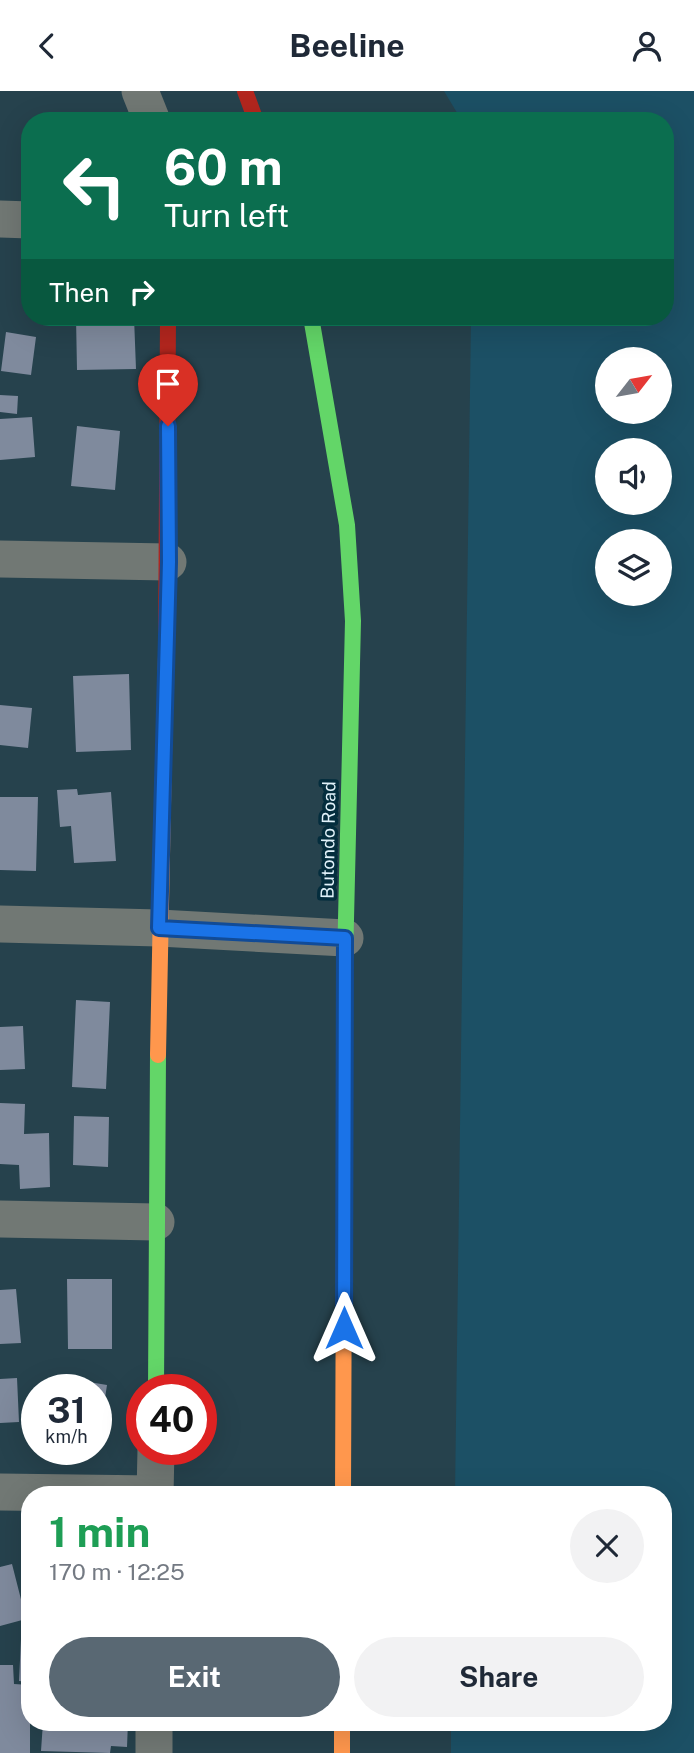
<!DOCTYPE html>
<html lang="en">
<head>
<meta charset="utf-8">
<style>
  body { margin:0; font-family:"Public Sans",sans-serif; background:#f2f2f3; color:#1f2937; height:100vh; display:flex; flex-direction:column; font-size:26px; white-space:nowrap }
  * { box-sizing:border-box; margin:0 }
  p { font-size:23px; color:#747a83 }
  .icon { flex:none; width:38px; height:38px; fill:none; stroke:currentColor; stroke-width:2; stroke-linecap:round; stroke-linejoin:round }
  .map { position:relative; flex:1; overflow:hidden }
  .drawer { position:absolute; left:21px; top:1395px; width:651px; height:245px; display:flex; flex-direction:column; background:#fff; border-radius:28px; box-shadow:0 7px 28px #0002 }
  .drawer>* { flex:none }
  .hud { position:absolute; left:21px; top:21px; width:653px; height:214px; border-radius:28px; box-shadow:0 7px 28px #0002; background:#0b6e4f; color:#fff; overflow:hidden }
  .needle { width:46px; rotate:59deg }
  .fabs { position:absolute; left:595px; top:256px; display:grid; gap:14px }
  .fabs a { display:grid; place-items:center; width:77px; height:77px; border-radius:50%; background:#fff; box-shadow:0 7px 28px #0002; font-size:35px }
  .speed { position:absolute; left:21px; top:1283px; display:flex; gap:14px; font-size:35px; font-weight:700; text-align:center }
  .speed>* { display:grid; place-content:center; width:91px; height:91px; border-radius:50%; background:#fff; box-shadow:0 7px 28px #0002; line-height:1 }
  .speed small { font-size:18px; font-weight:400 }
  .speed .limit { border:10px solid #d22; background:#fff; color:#111 }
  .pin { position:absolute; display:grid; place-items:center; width:60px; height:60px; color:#fff; margin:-72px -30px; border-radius:50% 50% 50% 0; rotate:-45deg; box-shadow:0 0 7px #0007 }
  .pin .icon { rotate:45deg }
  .me { position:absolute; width:77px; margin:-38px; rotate:0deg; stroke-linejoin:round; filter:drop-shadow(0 0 5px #0008) }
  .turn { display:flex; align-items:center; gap:24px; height:147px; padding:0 28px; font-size:32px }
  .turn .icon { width:91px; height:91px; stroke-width:2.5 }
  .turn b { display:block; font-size:49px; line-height:60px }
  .then { display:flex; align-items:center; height:66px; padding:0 28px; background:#0003; gap:14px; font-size:26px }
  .round { display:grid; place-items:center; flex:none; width:74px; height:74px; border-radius:37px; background:#f2f2f3 }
  .overview { display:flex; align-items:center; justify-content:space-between; height:119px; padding:0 28px }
  h1 { font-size:42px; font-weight:700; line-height:52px; color:#1e9e55 }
  .button { display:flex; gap:14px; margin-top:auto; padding:14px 28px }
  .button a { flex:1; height:80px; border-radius:42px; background:#596873; color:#fff; font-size:28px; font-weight:700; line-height:80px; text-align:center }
  .button a+a { background:#f2f2f3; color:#1f2937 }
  header { display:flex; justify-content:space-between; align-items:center; height:91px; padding:0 28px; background:#fff; font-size:32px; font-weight:700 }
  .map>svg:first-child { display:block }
  .built { fill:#1c5065; fill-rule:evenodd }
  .building { fill:#7f8a9d }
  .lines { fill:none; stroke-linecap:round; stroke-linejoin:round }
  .street { stroke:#717874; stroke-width:37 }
  .fast { stroke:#63d668; stroke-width:16 }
  .slow { stroke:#ff974d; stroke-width:16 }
  .jam { stroke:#b3261e; stroke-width:16 }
  .route-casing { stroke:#114b97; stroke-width:18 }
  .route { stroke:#1a73e8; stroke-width:12 }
  .labels { text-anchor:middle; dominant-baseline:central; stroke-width:7; stroke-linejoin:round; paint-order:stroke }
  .street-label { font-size:18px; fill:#e1f2fa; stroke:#042d3d }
</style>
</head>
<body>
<header><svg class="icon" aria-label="back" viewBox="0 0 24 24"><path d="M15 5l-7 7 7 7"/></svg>Beeline<svg class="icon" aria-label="person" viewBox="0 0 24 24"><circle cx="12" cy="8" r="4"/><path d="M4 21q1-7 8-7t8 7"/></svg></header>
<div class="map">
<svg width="694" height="1662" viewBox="0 0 694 1662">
  <rect width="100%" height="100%" fill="#26424d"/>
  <path class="built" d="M444,0H694V1662H451V1631H663V1404L455,1403L471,226H665V30H462ZM607,268H660V320H607ZM607,359H660V411H607ZM607,450H660V502H607Z"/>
  <path class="building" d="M76,226H134L136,278L77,279Z
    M6,241L36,246L31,284L1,280Z
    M0,304L18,305L17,323L0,321Z
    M32,326L35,366L0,369V328Z
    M77,335L120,340L115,399L71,395Z
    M129,583L131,659L76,661L73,585Z
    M0,614L32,617L28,657L0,654Z
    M77,698L78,704L111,701L116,770L74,772L71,735L60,736L57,699Z
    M0,706H38L36,780L0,779Z
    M76,909L110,911L106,998L72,996Z
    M23,935L25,978L0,979V936Z
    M0,1012L25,1013L24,1043L49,1042L50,1096L20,1098L19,1074L0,1073Z
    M74,1025L109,1026L108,1076L73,1074Z
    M67,1188H112V1258H68Z
    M16,1198L21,1252L0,1253V1199Z
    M53,1285L107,1294L100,1340L96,1341V1298H53Z
    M17,1287L19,1331L0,1332V1288Z
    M12,1473L26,1528L0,1535V1476Z
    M21,1548L30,1549V1591L19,1590Z
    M0,1574H13L14,1593L30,1594V1662H0Z
    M43,1631H128L127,1656L111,1655L110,1662L41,1660Z"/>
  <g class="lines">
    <path class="street" d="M140,0L152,30
      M0,128L30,129
      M0,468L168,471
      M0,833L159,837L345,847
      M0,1128L156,1131
      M0,1401L155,1403
      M155,1404L156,1358
      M154,1662V1631"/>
    <path class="fast" d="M311,226L347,434L353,530L345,871
      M156,1298L158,964"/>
    <path class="slow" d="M158,964L166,565
      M343,1404L344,1143
      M342,1631V1662"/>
    <path class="jam" d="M245,0L256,30
      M166,565L168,226
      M344,1143L345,871"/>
  </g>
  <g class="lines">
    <defs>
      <path id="route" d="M168,335L169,471L159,837L345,847L344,1237"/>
    </defs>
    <use href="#route" class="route-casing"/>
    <use href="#route" class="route"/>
  </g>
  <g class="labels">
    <g class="street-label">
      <text transform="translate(328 749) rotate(-89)">Butondo Road</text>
    </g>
  </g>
</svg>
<div class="fabs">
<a><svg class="needle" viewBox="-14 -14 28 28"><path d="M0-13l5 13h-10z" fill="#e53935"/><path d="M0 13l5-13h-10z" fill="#747a83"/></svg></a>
<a><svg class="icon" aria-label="sound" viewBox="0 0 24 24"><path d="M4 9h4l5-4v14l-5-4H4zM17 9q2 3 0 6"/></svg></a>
<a><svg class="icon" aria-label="layers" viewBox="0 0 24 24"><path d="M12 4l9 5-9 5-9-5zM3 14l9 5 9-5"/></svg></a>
</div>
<div class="speed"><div>31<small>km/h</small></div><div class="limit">40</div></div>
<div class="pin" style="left:168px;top:335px;background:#d93025"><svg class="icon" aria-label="arrive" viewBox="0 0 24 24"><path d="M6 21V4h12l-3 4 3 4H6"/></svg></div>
<svg class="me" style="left:344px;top:1237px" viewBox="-20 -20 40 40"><path d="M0-17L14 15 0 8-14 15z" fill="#1a73e8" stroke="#fff" stroke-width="4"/></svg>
<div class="hud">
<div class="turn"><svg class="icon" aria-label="left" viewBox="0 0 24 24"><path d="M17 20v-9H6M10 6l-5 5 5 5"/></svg><div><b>60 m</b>Turn left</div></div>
<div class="then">Then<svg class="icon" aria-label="right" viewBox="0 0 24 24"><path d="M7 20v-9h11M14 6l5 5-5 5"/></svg></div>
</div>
<section class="drawer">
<div class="overview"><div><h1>1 min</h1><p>170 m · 12:25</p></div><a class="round"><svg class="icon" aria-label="close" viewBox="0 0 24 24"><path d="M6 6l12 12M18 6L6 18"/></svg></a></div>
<div class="button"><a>Exit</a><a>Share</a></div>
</section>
</div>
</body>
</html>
